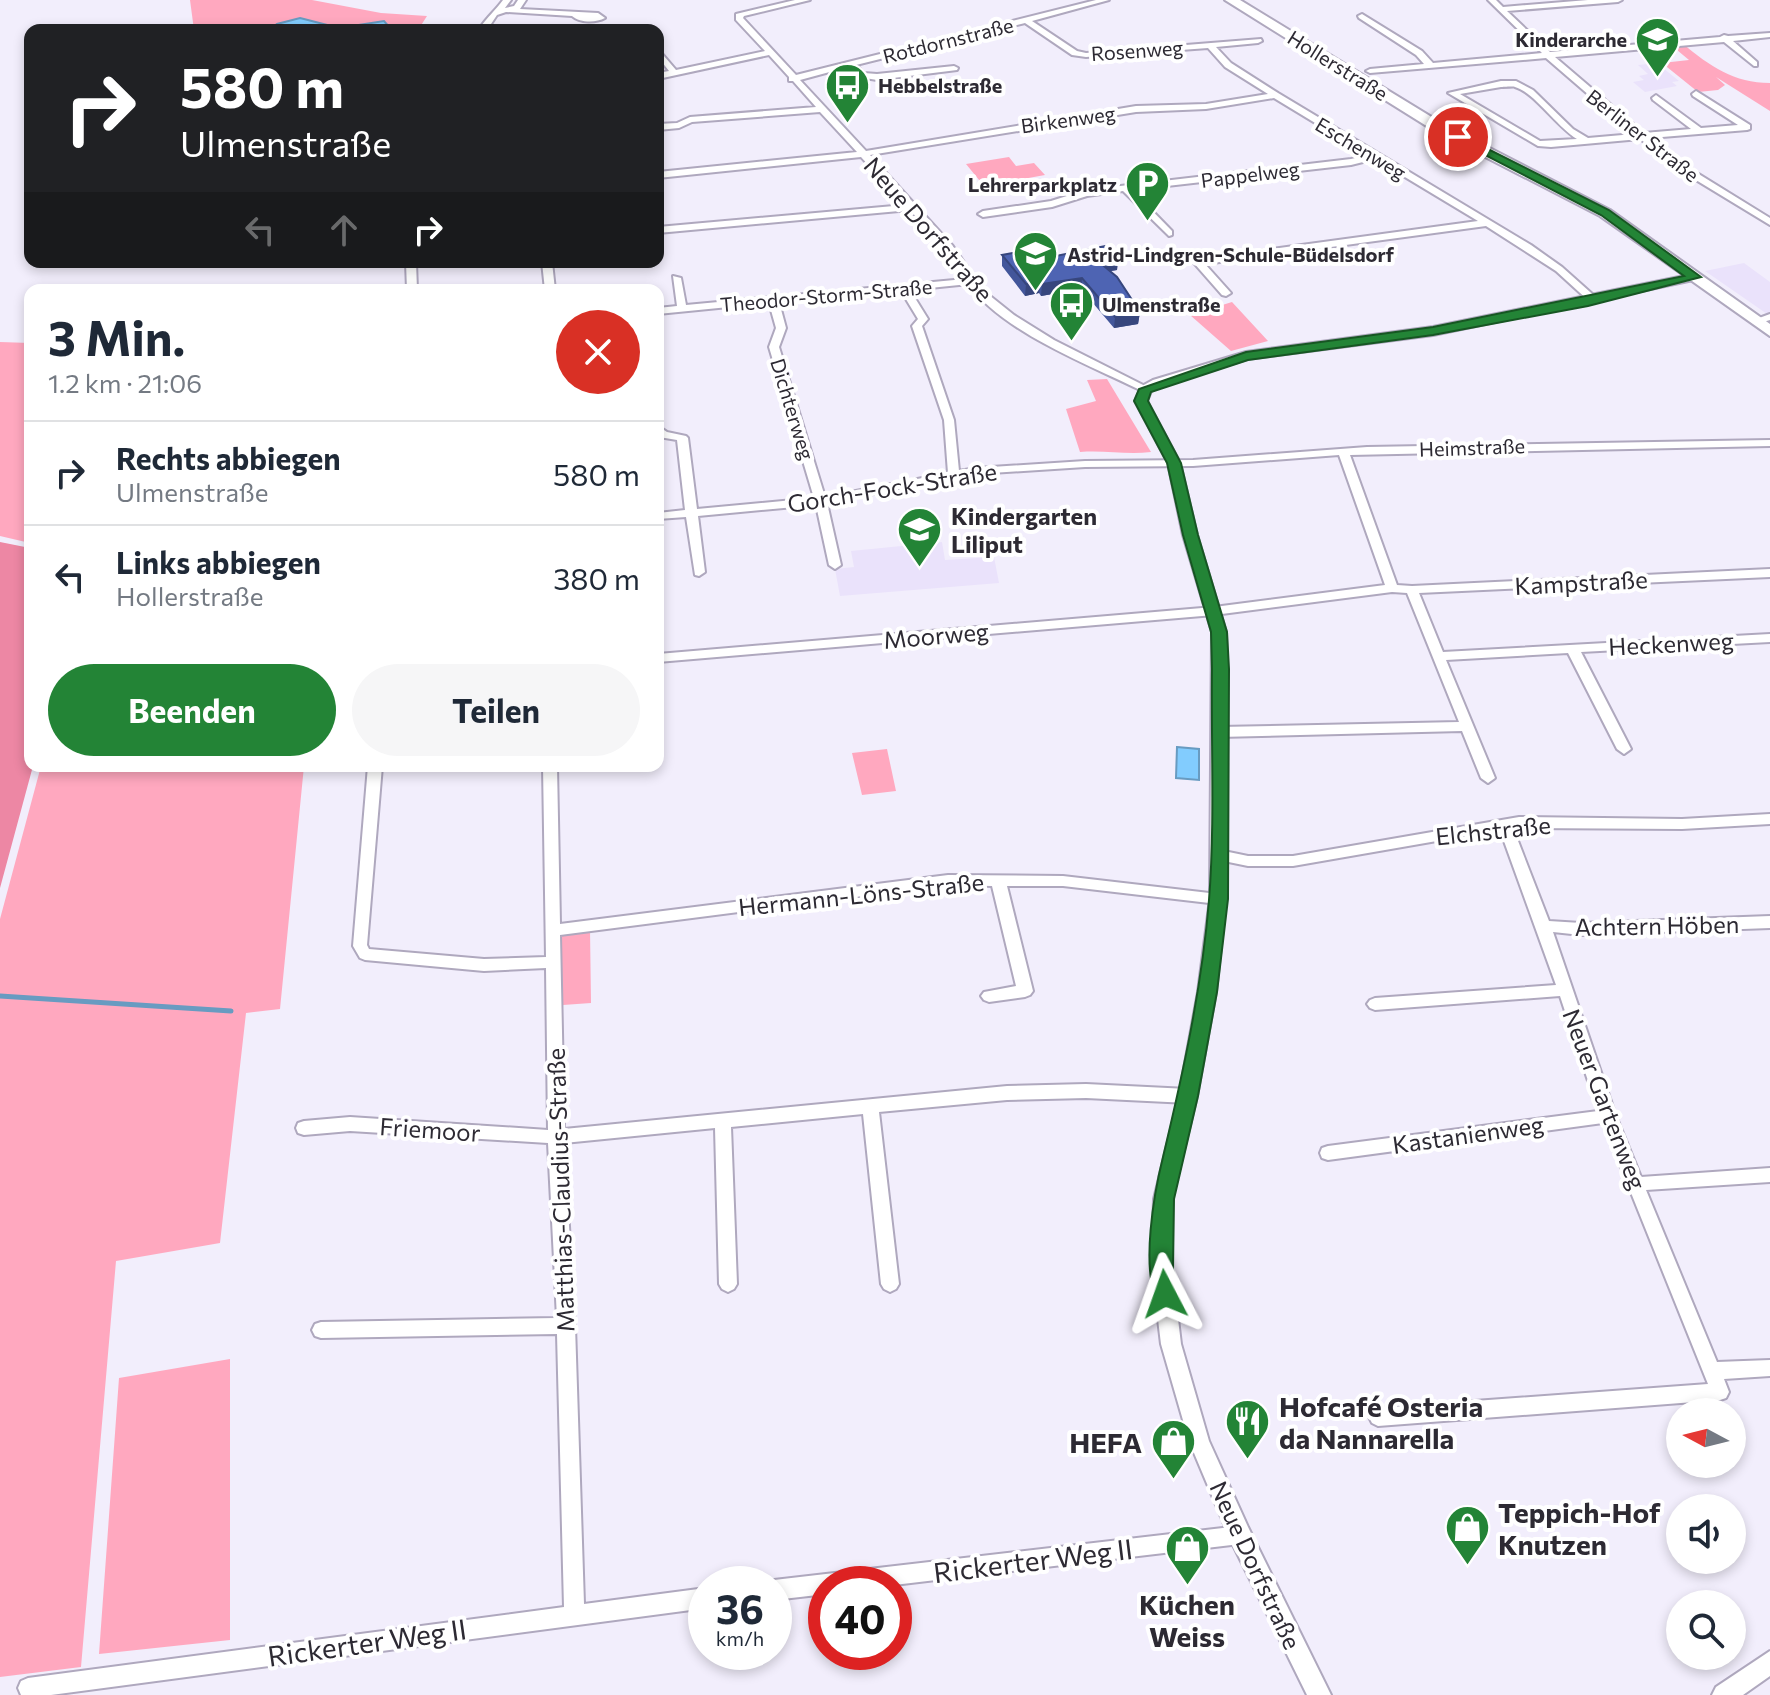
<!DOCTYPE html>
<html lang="de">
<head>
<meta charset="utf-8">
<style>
  body { margin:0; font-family:Commissioner,sans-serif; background:#f6f6f7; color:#1f2937; height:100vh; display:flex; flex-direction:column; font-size:30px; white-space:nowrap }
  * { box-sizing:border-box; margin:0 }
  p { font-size:26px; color:#747a83 }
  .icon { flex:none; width:44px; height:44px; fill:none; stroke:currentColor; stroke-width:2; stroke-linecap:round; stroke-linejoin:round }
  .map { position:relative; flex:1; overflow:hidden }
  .side { position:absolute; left:24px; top:284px; width:640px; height:488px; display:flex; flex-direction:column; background:#fff; border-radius:16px; box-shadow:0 4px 12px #0003 }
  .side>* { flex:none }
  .hud { position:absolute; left:24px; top:24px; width:640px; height:244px; border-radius:16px; box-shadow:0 4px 12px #0003; background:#202124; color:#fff; overflow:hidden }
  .needle { width:52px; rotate:277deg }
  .fabs { position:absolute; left:1666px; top:1398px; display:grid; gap:16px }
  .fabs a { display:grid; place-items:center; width:80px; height:80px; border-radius:50%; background:#fff; box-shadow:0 4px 12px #0003; font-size:40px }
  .speed { position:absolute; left:688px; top:1566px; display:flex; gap:16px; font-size:40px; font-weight:700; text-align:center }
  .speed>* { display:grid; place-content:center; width:104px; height:104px; border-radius:50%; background:#fff; box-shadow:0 4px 12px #0003; line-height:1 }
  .speed small { font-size:20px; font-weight:400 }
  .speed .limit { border:12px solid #d22; background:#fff; color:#111 }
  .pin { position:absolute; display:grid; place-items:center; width:68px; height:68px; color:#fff; margin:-34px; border:4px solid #fff; border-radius:50%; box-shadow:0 2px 8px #0007 }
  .me { position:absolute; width:88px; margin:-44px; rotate:356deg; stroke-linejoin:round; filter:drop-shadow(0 0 6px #0008) }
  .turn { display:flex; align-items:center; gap:28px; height:168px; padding:0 24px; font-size:36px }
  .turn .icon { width:104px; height:104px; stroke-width:2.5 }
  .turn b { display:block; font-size:56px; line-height:68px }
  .lanes { display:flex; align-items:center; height:76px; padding:0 24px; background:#0003; justify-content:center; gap:40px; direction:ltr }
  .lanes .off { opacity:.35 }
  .round { display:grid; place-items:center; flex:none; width:84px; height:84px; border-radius:42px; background:#f6f6f7 }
  .overview { display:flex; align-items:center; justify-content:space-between; height:136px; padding:0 24px }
  h1 { font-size:48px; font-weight:700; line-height:60px }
  .cta { display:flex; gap:16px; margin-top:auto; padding:16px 24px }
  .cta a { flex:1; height:92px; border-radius:48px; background:#238436; color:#fff; font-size:32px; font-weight:700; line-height:92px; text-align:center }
  .cta a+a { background:#f6f6f7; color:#1f2937 }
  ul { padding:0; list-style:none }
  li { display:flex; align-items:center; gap:24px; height:104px; padding:0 24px; border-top:2px solid #e0e1e3 }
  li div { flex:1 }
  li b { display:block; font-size:30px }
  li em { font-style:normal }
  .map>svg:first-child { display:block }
  .built { fill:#eae2fb }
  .green { fill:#ffa8bf }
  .forest { fill:#ed87a4 }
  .water { fill:#82ccfe; stroke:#689bc1; stroke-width:2 }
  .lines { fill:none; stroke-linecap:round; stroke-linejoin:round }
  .stream { stroke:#689bc1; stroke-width:5 }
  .minor-casing { stroke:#afa8be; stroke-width:4 }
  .tertiary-casing { stroke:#afa8be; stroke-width:4 }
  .primary-casing { stroke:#afa8be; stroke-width:4 }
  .minor { fill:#fff; fill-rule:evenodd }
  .tertiary { fill:#fff; fill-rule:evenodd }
  .primary { fill:#fff; fill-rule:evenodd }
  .wall { fill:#43569a }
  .shaded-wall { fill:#37467d }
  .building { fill:#4e64b3; stroke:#37467d; stroke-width:2 }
  .route { fill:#238436; stroke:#175623; stroke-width:2 }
  .labels { text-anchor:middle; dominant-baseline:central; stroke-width:8; stroke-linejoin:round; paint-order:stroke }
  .far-poi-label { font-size:20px; font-weight:bold; fill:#2d2a33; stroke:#fff; text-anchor:start }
  .far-street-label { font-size:20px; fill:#2d2a33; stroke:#fff }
  .street-label { font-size:24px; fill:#2d2a33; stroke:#fff }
  .poi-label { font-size:24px; font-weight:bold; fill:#2d2a33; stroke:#fff; text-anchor:start }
  .near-poi-label { font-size:28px; font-weight:bold; fill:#2d2a33; stroke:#fff; text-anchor:start }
  .near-street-label { font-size:28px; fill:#2d2a33; stroke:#fff }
</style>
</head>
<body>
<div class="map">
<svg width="1770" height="1695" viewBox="0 0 1770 1695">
  <rect width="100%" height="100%" fill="#f2eefc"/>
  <path class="built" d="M1657,63L1679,81L1672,82L1677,86L1645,92L1633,82L1644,80L1639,76L1648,74L1638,65Z
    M1744,263L1770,282V316L1705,271Z
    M942,542L945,560L994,557L999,583L840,596L835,569L854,567L851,551Z"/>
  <path class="green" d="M190,0H312L381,13L427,16L418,30H392L384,21L339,28L300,18L278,24L269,30H194Z
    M1683,44C1710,66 1734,83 1770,83V111L1716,77L1725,85L1718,90L1698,92L1662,63L1689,60L1671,45Z
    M1009,157L1016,166L1034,163L1045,175L984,186L966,164Z
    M1232,302L1268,341L1231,351L1190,315Z
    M0,342L30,343V543L0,536Z
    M1107,379L1151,452C1127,455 1105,450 1080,452L1066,409L1096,401L1087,380Z
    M887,749L896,791L862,795L852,753Z
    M41,766H304L280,1009L246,1013L220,1243L116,1261L81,1667L0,1677V919Z
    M590,929L591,1003L563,1005L560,934Z
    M230,1359V1640L99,1654L119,1378Z"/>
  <path class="forest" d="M0,542L30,548V766H33L0,888Z"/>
  <path class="water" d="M300,18L339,28L384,21L392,30H269L277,24Z
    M1177,747L1199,749V780L1176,778Z"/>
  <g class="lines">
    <path class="stream" d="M0,996L231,1011"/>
    <defs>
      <path id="minor" d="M503,0H511L505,8L514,6L518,0H526L520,9L598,13L605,18C596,23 580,23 572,16L506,12L497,15L487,30H481L480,28C487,17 496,10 503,0Z
        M795,0H810L744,16L743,18L796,75L1096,0H1109L1032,21L1077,51L1086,53L1261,39L1262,41L1258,43L1216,47L1231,63L1278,93L1531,245L1562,267L1599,300L1590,302L1556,271L1486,226L1205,264L1231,293L1226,296L1222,295L1193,262L1198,259L1478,221L1375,159L1351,165L1132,190L1172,231V235L1169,236L1123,191L1087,196L1052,207L983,217L978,214L983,211L1051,201L1086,190L1351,159L1368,155L1274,98L1206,109L1136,112L870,155L952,245L984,291L1014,315L1054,340L1151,389L1146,392L1142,391C1092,366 1000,331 969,284L910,290L928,319L922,326L954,420L959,471L976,468L1085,461L1193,460L1367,447L1770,440V446L1350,455L1397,585L1412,586L1770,569V577L1419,593L1443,652L1770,634V642L1581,652L1631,749L1624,754L1617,749L1568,653L1446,660L1495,778L1488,783L1481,778L1462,731L1219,737L1212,732L1219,727L1459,722L1407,593L1392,592L1214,615L658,662V654L1214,607L1385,585L1339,455L1193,466L1085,467L976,474L827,503L841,565L835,569L829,565L816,505L698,516L705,572L699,576L695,575L686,517L658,519V513L685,510L677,440L659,437L658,426L667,432L686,436L688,438L697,509L814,498L769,347L776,328L769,303L658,314V308L677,306L673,276L681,278L686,305L965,279L945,249L910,210L658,233V227L905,205L861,157L658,178V172L857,152L820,112L692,122L679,128L658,130V124L677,123L690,117L816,107L793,81H789V77L769,55L658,79V73L669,71L658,57V49L676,70L765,51L736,20V14ZM1025,23L1072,55L1086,57L1208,48L1225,67L1268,94L1206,104L1136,106L866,151L800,80L848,67L859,77L877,80L957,70L958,68L954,66L877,74L864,73L856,65ZM901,291L918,319L912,326L944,420L948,473L825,497L779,347L786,328L779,302Z
        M1488,0H1496L1503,7L1588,0H1622L1618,2L1507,11L1550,52L1720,37L1724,35L1728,36L1770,33V37L1733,41L1757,62V66H1754L1724,42L1555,57L1644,133L1691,129L1653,100L1652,98L1656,95L1701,128L1738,125L1693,96L1692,94L1696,91L1750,125V129L1747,130L1650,138L1697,173L1770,218V225L1691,177L1640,139L1551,147L1538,146L1448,93L1501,81H1516L1533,90L1573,129L1588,138L1634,134L1546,58L1370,73L1366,71L1370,69L1424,64L1416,55L1359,18L1358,16L1362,14L1422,51L1433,63L1542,53ZM1501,87C1502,87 1514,86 1515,87C1534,92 1557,127 1577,139L1540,141L1460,94Z
        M406,262H416L417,290H407Z
        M542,262H552L555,290H545Z
        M1770,314V320L1756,324L1751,321Z
        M368,766H382L367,945L369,949L484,959L546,957L543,766H557L560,924L948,875L1063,876L1218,894L1223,895L1225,899L1223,903L1218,904L1063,886H1007L1033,991L1030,995L1025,997L989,1002L984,1000L981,996L984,992L1016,986L992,886L948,885L560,935L564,1129L1007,1086L1086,1084L1188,1089L1194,1091L1196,1096L1194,1101L1188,1103L1086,1098L1007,1100L879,1112L899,1284L896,1289L890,1292L884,1289L881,1284L863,1114L731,1127L737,1284L734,1289L728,1292L722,1289L719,1284L715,1128L564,1143L575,1326L584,1604L706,1588V1608L51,1695H21L18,1688L21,1681L28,1678L564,1607L557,1334L321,1338L315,1336L312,1330L315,1324L321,1322L557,1318L548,1143L350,1131L304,1135L298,1133L296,1128L298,1123L304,1121L350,1117L548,1130L546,968L484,971L365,960L360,958L353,946Z
        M1770,814V824L1682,829L1513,828L1549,921L1581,923L1770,916V928L1581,935L1553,932L1616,1116L1641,1177L1770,1168V1182L1646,1190L1717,1362L1770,1360V1376L1724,1379L1729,1392L1726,1398L1720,1400L1378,1426L1372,1423L1369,1417L1372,1411L1378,1408L1708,1384L1603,1123L1328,1160L1322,1158L1320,1153L1322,1148L1328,1146L1598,1111L1560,996L1375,1010L1370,1008L1367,1004L1370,1000L1375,998L1556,985L1500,830L1293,866H1248L1214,859L1212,855L1214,851L1219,850L1248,856H1293L1519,817L1682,819Z
        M1240,1526L1247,1528L1250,1535L1247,1542L1240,1544L894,1585L826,1584V1594L774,1600V1584H767L774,1580Z"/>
      <path id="tertiary" d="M1694,274L1698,275V279L1433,335L1247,359L1161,386L1151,391L1147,401L1180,463L1197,535L1226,632L1227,669L1226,899L1216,992L1197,1096L1172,1199V1269L1181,1344L1209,1441L1248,1527L1331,1695H1307L1232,1543L1189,1441L1161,1344L1152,1269L1154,1199L1179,1096L1198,992L1210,899L1212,632L1183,535L1168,463L1135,401L1142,386L1153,380L1246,352L1433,327Z
        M1770,1651V1676L1743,1695H1712L1716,1687Z"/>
      <path id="primary" d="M1225,0H1240L1443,124L1610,210L1770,324V336L1600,216L1433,130Z"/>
    </defs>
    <use href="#minor" class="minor-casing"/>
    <use href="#tertiary" class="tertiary-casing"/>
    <use href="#primary" class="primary-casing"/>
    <use href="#minor" class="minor"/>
    <use href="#tertiary" class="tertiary"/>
    <use href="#primary" class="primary"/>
  </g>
  <path class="wall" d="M1002,255L1046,258L1118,259L1117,270L1110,271L1140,312L1138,324L1114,328L1081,289L1041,296L1039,293L1025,296L1002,266Z"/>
  <path class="shaded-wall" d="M1118,259L1117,270L1098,273L1099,262Z
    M1082,278L1081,289L1041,296L1042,284Z
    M1040,282L1039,293L1025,296L1026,284Z
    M1140,312L1138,324L1114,328L1115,317Z"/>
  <path class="building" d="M1105,246L1118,259L1099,262L1117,277L1140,312L1115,317L1082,278L1042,284L1040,282L1026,284L1002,255L1035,249L1046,258Z"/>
  <path class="route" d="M1458,134L1609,210L1701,277L1588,306L1433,335L1248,360L1151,392L1148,401L1181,463L1198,535L1227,632L1229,669L1228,899L1217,992L1198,1096L1174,1199L1173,1269L1176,1294L1173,1301L1165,1304L1157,1301C1141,1267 1154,1193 1163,1157C1183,1073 1202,987 1209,900C1215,824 1211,746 1212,669L1211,632L1183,535L1167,463L1134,401L1139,389L1246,352L1433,327L1684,276L1601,215L1454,139V135Z"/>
  <defs>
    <symbol id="school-pin" viewBox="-11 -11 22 30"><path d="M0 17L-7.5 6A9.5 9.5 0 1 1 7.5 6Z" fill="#238436" stroke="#fff"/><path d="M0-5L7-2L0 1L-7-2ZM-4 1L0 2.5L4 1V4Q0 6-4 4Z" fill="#fff"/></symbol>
    <symbol id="bus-pin" viewBox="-11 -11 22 30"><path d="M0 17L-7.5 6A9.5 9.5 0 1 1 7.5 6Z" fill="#238436" stroke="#fff"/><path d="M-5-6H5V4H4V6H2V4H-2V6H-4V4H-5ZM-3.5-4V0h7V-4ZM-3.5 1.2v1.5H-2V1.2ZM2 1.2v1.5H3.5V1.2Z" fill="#fff"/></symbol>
    <symbol id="parking-pin" viewBox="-11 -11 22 30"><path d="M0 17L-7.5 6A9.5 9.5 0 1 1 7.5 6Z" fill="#238436" stroke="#fff"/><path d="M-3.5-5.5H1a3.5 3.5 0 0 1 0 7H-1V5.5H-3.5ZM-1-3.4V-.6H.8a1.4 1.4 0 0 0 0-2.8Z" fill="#fff"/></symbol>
    <symbol id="restaurant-pin" viewBox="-11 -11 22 30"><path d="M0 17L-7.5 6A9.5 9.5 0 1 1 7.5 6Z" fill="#238436" stroke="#fff"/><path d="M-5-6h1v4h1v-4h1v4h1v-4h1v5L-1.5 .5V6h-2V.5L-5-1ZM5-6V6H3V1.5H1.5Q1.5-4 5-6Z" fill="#fff"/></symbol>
    <symbol id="shop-pin" viewBox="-11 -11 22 30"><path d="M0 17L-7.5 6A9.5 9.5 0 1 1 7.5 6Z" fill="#238436" stroke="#fff"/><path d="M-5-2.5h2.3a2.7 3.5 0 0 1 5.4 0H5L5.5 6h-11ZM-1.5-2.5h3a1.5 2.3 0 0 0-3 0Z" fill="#fff"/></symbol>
  </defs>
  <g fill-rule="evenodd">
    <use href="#school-pin" x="1632" y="14" width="51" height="69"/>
    <use href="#bus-pin" x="822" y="60" width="51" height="69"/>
    <use href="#parking-pin" x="1122" y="158" width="51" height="69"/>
    <use href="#school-pin" x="1010" y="228" width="51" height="69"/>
    <use href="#bus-pin" x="1046" y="278" width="51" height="69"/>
    <use href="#school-pin" x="894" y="504" width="51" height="69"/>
    <use href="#restaurant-pin" x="1222" y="1396" width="51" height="69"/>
    <use href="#shop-pin" x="1148" y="1416" width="51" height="69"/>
    <use href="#shop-pin" x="1442" y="1502" width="51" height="69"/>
    <use href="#shop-pin" x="1162" y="1522" width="51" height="69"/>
  </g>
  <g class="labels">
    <g class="far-poi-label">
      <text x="1627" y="39" text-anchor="end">Kinderarche</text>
      <text x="878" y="85">Hebbelstraße</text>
      <text x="1117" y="184" text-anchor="end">Lehrerparkplatz</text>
      <text x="1067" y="254">Astrid-Lindgren-Schule-Büdelsdorf</text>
      <text x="1102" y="304">Ulmenstraße</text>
    </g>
    <g class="far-street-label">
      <text transform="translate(948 40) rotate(-14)">Rotdornstraße</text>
      <text transform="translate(1137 50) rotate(-4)">Rosenweg</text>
      <text transform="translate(1338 65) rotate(32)">Hollerstraße</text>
      <text transform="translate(1068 119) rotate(-8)">Birkenweg</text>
      <text transform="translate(1643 135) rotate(38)">Berliner Straße</text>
      <text transform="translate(1361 148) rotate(31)">Eschenweg</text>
      <text transform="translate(1250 174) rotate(-7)">Pappelweg</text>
      <text transform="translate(826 295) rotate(-5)">Theodor-Storm-Straße</text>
      <text transform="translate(793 409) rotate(73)">Dichterweg</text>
      <text transform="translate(1472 447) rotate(-2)">Heimstraße</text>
    </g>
    <g class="street-label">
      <text transform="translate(929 229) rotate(49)">Neue Dorfstraße</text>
      <text transform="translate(892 487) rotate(-9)">Gorch-Fock-Straße</text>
      <text transform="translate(1581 582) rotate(-3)">Kampstraße</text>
      <text transform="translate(936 635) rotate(-5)">Moorweg</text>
      <text transform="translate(1671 643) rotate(-3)">Heckenweg</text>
      <text transform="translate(1493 830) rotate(-6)">Elchstraße</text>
      <text transform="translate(861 894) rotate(-6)">Hermann-Löns-Straße</text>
      <text transform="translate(1657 925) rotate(-1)">Achtern Höben</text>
      <text transform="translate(1605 1099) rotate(69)">Neuer Gartenweg</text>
      <text transform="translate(430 1129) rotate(4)">Friemoor</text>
      <text transform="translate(1468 1134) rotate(-8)">Kastanienweg</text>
      <text transform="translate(560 1190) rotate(-92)">Matthias-Claudius-Straße</text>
      <text transform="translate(1256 1565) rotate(65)">Neue Dorfstraße</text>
    </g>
    <g class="poi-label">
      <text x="951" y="515">Kindergarten<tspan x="951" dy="28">Liliput</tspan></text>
    </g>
    <g class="near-poi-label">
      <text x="1279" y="1406">Hofcafé Osteria<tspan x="1279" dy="32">da Nannarella</tspan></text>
      <text x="1142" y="1442" text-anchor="end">HEFA</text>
      <text x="1498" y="1512">Teppich-Hof<tspan x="1498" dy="32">Knutzen</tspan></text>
      <text x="1187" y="1604" text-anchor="middle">Küchen<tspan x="1187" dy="32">Weiss</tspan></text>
    </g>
    <g class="near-street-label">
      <text transform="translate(1033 1560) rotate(-7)">Rickerter Weg II</text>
      <text transform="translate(367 1642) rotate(-8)">Rickerter Weg II</text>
    </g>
  </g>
</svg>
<div class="fabs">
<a><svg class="needle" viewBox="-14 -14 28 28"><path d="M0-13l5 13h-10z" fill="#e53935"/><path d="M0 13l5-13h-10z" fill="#747a83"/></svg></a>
<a><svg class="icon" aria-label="sound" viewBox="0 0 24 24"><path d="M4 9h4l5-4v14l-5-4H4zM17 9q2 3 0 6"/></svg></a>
<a><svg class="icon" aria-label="search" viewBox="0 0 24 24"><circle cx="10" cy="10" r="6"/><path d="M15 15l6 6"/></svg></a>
</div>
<div class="speed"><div>36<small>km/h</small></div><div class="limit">40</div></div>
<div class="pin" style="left:1458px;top:137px;background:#d93025"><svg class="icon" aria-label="arrive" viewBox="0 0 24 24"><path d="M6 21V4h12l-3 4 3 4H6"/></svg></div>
<svg class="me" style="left:1165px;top:1294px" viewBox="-20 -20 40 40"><path d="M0-17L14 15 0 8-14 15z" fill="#238436" stroke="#fff" stroke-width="4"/></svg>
<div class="hud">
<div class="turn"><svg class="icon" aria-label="right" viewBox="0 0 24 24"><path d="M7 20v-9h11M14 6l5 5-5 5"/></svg><div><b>580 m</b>Ulmenstraße</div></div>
<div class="lanes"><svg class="icon off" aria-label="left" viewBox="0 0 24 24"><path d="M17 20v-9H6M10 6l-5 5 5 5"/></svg><svg class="icon off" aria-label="ahead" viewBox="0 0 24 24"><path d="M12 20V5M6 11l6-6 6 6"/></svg><svg class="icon" aria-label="right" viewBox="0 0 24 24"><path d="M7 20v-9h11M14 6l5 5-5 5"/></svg></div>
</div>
<section class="side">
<div class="overview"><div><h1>3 Min.</h1><p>1.2 km · 21:06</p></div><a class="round" style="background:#d93025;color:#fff"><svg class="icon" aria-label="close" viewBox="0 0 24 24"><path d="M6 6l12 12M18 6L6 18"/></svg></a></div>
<ul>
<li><svg class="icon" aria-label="right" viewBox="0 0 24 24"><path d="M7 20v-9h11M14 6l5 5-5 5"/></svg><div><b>Rechts abbiegen</b><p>Ulmenstraße</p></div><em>580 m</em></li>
<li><svg class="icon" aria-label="left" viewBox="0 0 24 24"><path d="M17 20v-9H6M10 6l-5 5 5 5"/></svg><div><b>Links abbiegen</b><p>Hollerstraße</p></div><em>380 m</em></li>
</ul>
<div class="cta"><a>Beenden</a><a>Teilen</a></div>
</section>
</div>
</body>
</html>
